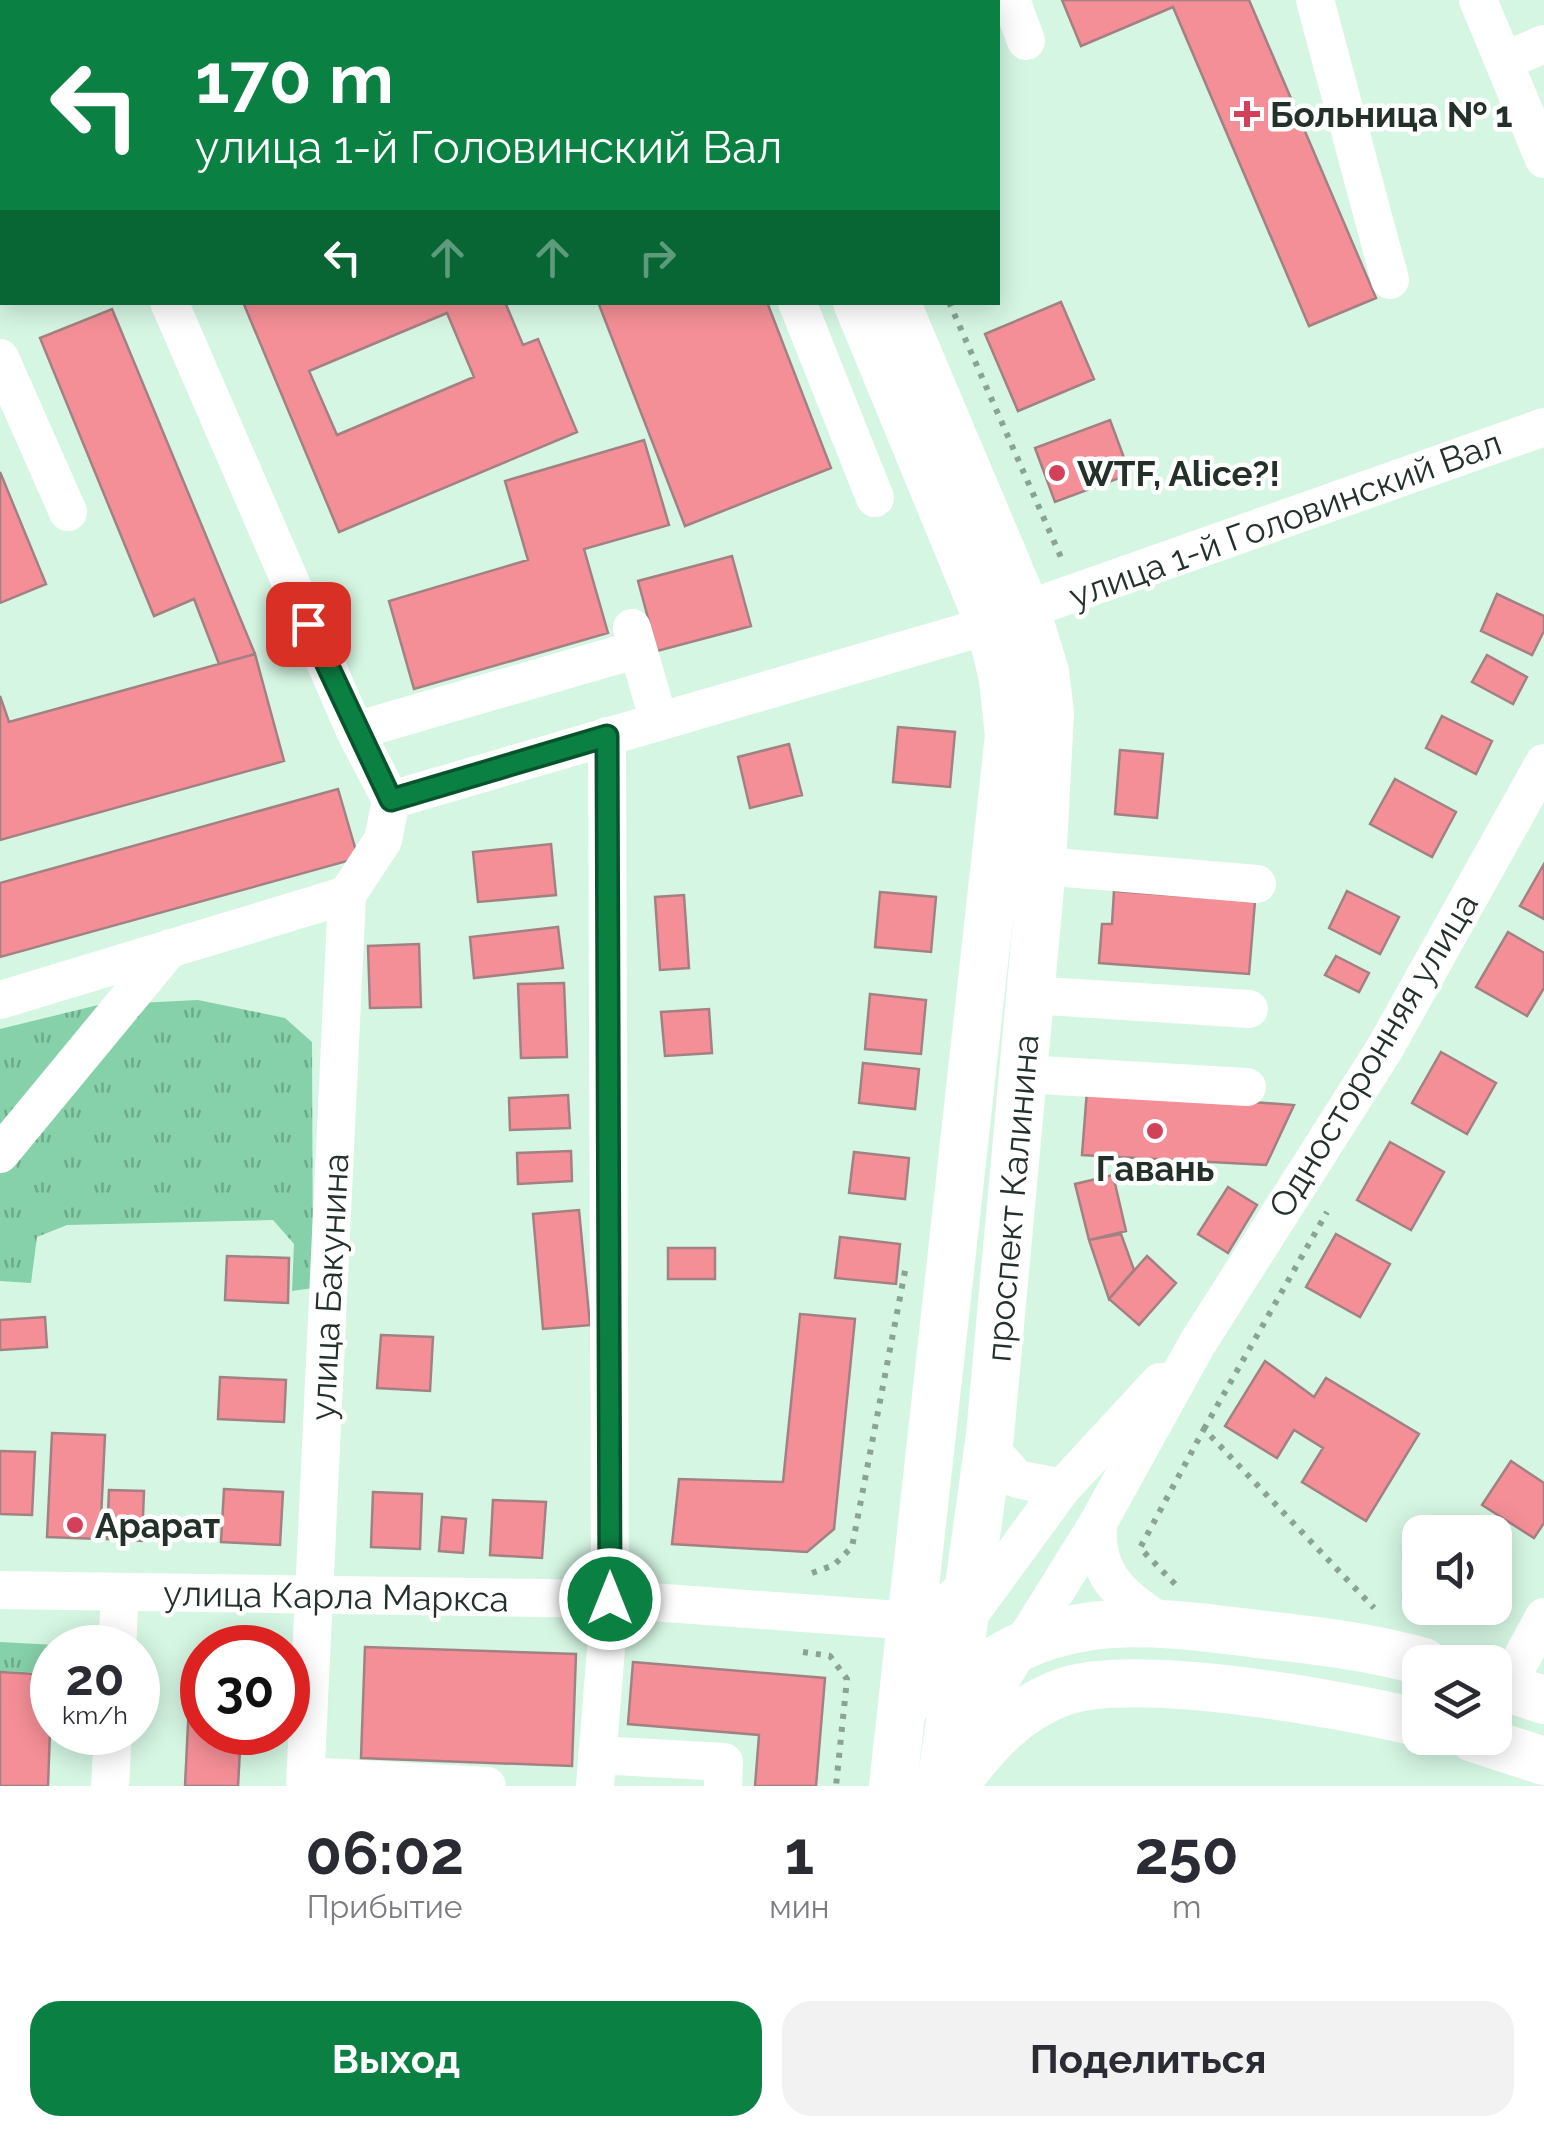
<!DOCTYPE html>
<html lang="ru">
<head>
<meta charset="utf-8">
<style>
  body { margin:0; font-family:Raleway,sans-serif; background:#f2f2f3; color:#2b2b33; height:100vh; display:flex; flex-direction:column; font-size:38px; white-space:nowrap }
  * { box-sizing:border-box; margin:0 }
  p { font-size:32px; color:#7c7c81 }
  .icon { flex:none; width:55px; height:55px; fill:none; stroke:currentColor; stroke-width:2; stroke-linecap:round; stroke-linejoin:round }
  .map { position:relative; height:1786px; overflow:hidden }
  .panel { display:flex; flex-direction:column; background:#fff; flex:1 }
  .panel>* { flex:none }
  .banner { position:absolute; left:0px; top:0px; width:1000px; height:305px; box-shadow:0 5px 25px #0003; background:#0b8043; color:#fff; overflow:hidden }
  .tools { position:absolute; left:1402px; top:1515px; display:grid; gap:20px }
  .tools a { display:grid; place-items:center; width:110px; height:110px; border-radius:20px; background:#fff; box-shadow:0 5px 25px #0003; font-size:50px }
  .speed { position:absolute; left:30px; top:1625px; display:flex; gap:20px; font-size:50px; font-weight:700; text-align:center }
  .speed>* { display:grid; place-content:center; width:130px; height:130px; border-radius:50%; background:#fff; box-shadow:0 5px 25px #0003; line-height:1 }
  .speed small { font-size:25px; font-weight:400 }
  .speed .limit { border:15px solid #d22; background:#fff; color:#111 }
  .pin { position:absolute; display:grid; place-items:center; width:85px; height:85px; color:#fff; margin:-42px; border-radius:20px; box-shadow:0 5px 15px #0006 }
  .me { position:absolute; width:110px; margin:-55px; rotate:0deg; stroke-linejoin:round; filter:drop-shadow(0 0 8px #0008) }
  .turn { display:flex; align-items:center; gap:35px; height:210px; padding:0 30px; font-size:45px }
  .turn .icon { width:130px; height:130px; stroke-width:2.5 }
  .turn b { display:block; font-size:70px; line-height:85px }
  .lanes { display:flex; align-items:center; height:95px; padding:0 30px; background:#0003; justify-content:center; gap:50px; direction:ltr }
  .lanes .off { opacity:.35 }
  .eta { display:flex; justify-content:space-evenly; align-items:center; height:170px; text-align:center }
  .eta b { font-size:60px; font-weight:700; line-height:70px }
  .button { display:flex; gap:20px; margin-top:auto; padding:20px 30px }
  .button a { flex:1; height:115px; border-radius:30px; background:#0b8043; color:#fff; font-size:40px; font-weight:700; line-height:115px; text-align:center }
  .button a+a { background:#f2f2f3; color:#2b2b33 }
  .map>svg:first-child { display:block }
  .grass { fill:url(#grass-tufts) }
  .building { fill:#f58f97; stroke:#a38183; stroke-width:2.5; fill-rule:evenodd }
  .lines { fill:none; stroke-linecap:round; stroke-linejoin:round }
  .path { stroke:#8aa395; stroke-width:6; stroke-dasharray:5 8; stroke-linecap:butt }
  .minor { stroke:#fff; stroke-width:38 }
  .major { stroke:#fff; stroke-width:48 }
  .route-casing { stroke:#07532c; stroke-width:25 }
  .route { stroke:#0b8043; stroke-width:18 }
  .poi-dot { fill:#d24159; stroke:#fff; stroke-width:4 }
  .labels { text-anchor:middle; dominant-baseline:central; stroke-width:9; stroke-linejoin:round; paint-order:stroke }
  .poi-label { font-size:35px; font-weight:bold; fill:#24312a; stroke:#fff; text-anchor:start }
  .street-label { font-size:35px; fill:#24312a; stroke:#fff }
</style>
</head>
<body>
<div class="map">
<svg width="1544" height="1786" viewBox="0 0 1544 1786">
  <defs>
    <pattern id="grass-tufts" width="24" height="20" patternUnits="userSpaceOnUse" patternTransform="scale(2.5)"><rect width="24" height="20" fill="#86d1a9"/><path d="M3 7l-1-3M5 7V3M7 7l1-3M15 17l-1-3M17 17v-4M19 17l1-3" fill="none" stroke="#6daa8a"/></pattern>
  </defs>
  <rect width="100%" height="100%" fill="#d5f6e3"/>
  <path class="grass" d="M198,1000L285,1018L312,1042L313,1288L292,1291L294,1244L273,1220L67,1225L37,1237L31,1283L0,1281V1029L98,1005Z
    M0,1642L56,1645L52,1673L0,1671Z"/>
  <path class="building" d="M266,0H379L380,2H267Z
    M479,0H646L647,2H480Z
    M1062,0H1249L1376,298L1309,326L1173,7L1081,46Z
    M0,88L2,94L0,292Z
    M243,302H505L523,345L538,339L577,432L339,532ZM447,313L474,377L337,435L309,371Z
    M598,302H767L831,468L685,526Z
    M1061,302L1094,379L1018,411L985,334Z
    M112,309L255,654L219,664L194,599L154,616L40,338Z
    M1110,420L1130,474L1055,502L1035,448Z
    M644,440L669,525L584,549L608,633L414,689L389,601L528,560L505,481Z
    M0,472L46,584L0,603Z
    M732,556L751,626L657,651L638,581Z
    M1497,594L1544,616V631L1532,655L1481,631Z
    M255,654L284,761L0,840V696L9,722Z
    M1487,655L1527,677L1513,704L1472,682Z
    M1442,716L1492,741L1476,774L1426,748Z
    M898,727L955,732L950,787L893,782Z
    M789,744L802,795L750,808L738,757Z
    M1120,750L1163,754L1157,818L1115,814Z
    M1395,779L1456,812L1432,857L1370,824Z
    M338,789L358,858L0,957V883Z
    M551,844L556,895L478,902L473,852Z
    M1544,864V919L1520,906Z
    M1114,891L1255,901L1249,974L1099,963L1102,924H1112Z
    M1347,891L1399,917L1380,954L1329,928Z
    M880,892L936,897L931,952L875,947Z
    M684,895L689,968L660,970L655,897Z
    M558,927L563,968L474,978L470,937Z
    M1508,932L1544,953V988L1527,1016L1476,987Z
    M419,944L421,1007L370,1008L368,946Z
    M1336,956L1369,973L1359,992L1325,975Z
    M564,983L567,1057L521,1058L518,984Z
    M870,994L926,1000L921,1054L865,1049Z
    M709,1009L712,1053L665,1056L661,1012Z
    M1441,1052L1496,1083L1467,1134L1412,1103Z
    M863,1063L919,1069L915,1109L859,1103Z
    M1087,1090L1294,1105L1266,1165L1082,1155Z
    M568,1095L570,1128L510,1130L509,1098Z
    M1390,1142L1444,1172L1411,1230L1357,1200Z
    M571,1151L572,1181L518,1184L517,1153Z
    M854,1152L909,1158L905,1199L849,1193Z
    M1113,1175L1126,1231L1089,1240L1075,1184Z
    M1228,1187L1257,1205L1228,1253L1198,1234Z
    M579,1210L590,1325L543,1329L533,1214Z
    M1121,1234L1134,1270L1109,1299L1089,1240Z
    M1336,1234L1390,1264L1360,1317L1306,1287Z
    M840,1237L900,1244L896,1284L835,1278Z
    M668,1248H715V1279H668Z
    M227,1256L289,1258L288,1303L225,1300Z
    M1147,1256L1176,1283L1139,1325L1109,1299Z
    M800,1314L855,1319L834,1529L807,1552L672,1544L679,1479L783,1482Z
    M45,1317L47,1347L0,1350V1320Z
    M381,1335L433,1337L430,1391L377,1388Z
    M1265,1361L1314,1397L1326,1378L1419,1434L1366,1521L1302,1482L1323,1448L1294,1430L1277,1458L1225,1426Z
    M220,1377L286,1380L284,1422L218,1419Z
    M52,1433L105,1435L100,1539L47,1537Z
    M0,1451L35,1452L32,1515L0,1514Z
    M1511,1461L1544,1483V1523L1534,1538L1482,1505Z
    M224,1489L283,1492L280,1545L221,1542Z
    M109,1490L144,1491L142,1541L107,1539Z
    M373,1492L422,1494L420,1549L371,1547Z
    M493,1500L546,1502L542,1558L490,1555Z
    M442,1517L466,1519L463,1553L439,1551Z
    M365,1647L576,1654L572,1766L361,1758Z
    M633,1662L825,1678L816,1786H755L759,1735L628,1724Z
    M0,1672L52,1675L48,1786H0Z
    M190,1683H202V1732H241L238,1786H185Z"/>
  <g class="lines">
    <path class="path" d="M949,302L1063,562
      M1204,1429L1327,1212
      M812,1573L834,1565L852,1547L906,1266
      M1175,1584L1140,1548L1204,1429L1374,1608
      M803,1652L830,1656L847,1679L836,1786"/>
    <path class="minor" d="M37,0L38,2
      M428,0L429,2
      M1011,0L1026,41
      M1315,0L1390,280
      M1478,0L1544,159
      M1504,61L1544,44
      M169,302L355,731L391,800
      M797,302L875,498
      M0,358L68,512
      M1026,610L1544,427
      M632,628L659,722
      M355,731L638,649
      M391,800L990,625
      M1042,866L1257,884
      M1030,995L1249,1009
      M0,1000L347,895
      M1023,1074L1247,1087
      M0,1154L170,948
      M988,1447L1017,1479L1062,1488
      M1098,1523C1094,1574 1119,1594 1159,1621
      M0,1590L610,1599L912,1621L946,1605L969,1583
      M117,1648L120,1594
      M1506,1687L1544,1617
      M906,1714L931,1667L1062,1488L1160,1382
      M597,1755L724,1762L723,1786
      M947,1766L1098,1523L1197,1344L1385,1048L1544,763
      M306,1776L487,1786
      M110,1786L113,1732
      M305,1786L347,895L383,840L391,800
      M595,1786L610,1599L607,736"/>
    <path class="major" d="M728,0L729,2
      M769,0L770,2
      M857,302L990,625L1003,679L1009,736L893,1786
      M896,302L1026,610L1045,672L1050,713L1042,866L990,1435L941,1786
      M1495,1684L1544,1700
      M944,1702C1041,1604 1141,1619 1266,1635C1319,1641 1372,1647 1424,1662
      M1473,1738L1544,1761
      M954,1786C983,1746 1015,1709 1063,1692C1134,1666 1342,1704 1420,1723"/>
  </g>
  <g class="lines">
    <defs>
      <path id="route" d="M308,624L391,800L607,736L610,1599"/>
    </defs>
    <use href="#route" class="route-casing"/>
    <use href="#route" class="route"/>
  </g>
  <g class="poi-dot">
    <path d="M1242 99h10v10h10v10h-10v10h-10v-10h-10v-10h10z"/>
    <circle cx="1057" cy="473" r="10"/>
    <circle cx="1155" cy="1131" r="10"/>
    <circle cx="75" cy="1525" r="10"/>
  </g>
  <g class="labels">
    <g class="poi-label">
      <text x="1270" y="114">Больница № 1</text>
      <text x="1077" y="473">WTF, Alice?!</text>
      <text x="1155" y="1168" text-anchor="middle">Гавань</text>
      <text x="95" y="1525">Арарат</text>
    </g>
    <g class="street-label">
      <text transform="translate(1285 519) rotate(-20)">улица 1-й Головинский Вал</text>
      <text transform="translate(1373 1055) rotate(-59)">Односторонняя улица</text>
      <text transform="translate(1012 1198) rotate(-85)">проспект Калинина</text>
      <text transform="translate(329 1287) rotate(-87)">улица Бакунина</text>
      <text transform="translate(336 1596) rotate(1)">улица Карла Маркса</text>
    </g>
  </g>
</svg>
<div class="tools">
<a><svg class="icon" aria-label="sound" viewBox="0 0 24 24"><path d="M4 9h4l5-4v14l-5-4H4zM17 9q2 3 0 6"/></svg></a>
<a><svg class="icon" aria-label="layers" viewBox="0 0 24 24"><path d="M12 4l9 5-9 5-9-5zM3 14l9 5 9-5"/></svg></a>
</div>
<div class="speed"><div>20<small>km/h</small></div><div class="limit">30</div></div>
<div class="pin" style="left:308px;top:624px;background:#d93025"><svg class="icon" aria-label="arrive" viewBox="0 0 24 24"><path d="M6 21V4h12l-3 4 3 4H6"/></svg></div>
<svg class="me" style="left:610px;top:1599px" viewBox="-20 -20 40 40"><circle r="17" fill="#0b8043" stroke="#fff" stroke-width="3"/><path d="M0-11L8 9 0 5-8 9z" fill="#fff"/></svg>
<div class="banner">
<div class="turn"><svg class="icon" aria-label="left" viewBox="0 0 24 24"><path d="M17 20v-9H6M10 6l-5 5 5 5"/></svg><div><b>170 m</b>улица 1-й Головинский Вал</div></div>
<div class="lanes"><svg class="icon" aria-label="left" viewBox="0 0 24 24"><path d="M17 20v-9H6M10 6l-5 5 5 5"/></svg><svg class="icon off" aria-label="ahead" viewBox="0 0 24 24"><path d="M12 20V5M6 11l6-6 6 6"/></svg><svg class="icon off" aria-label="ahead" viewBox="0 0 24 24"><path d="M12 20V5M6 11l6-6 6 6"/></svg><svg class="icon off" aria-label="right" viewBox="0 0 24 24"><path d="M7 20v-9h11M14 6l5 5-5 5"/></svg></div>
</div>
</div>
<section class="panel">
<div class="eta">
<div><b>06:02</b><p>Прибытие</p></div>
<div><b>1</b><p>мин</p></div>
<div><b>250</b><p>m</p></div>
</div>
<div class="button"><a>Выход</a><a>Поделиться</a></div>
</section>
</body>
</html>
